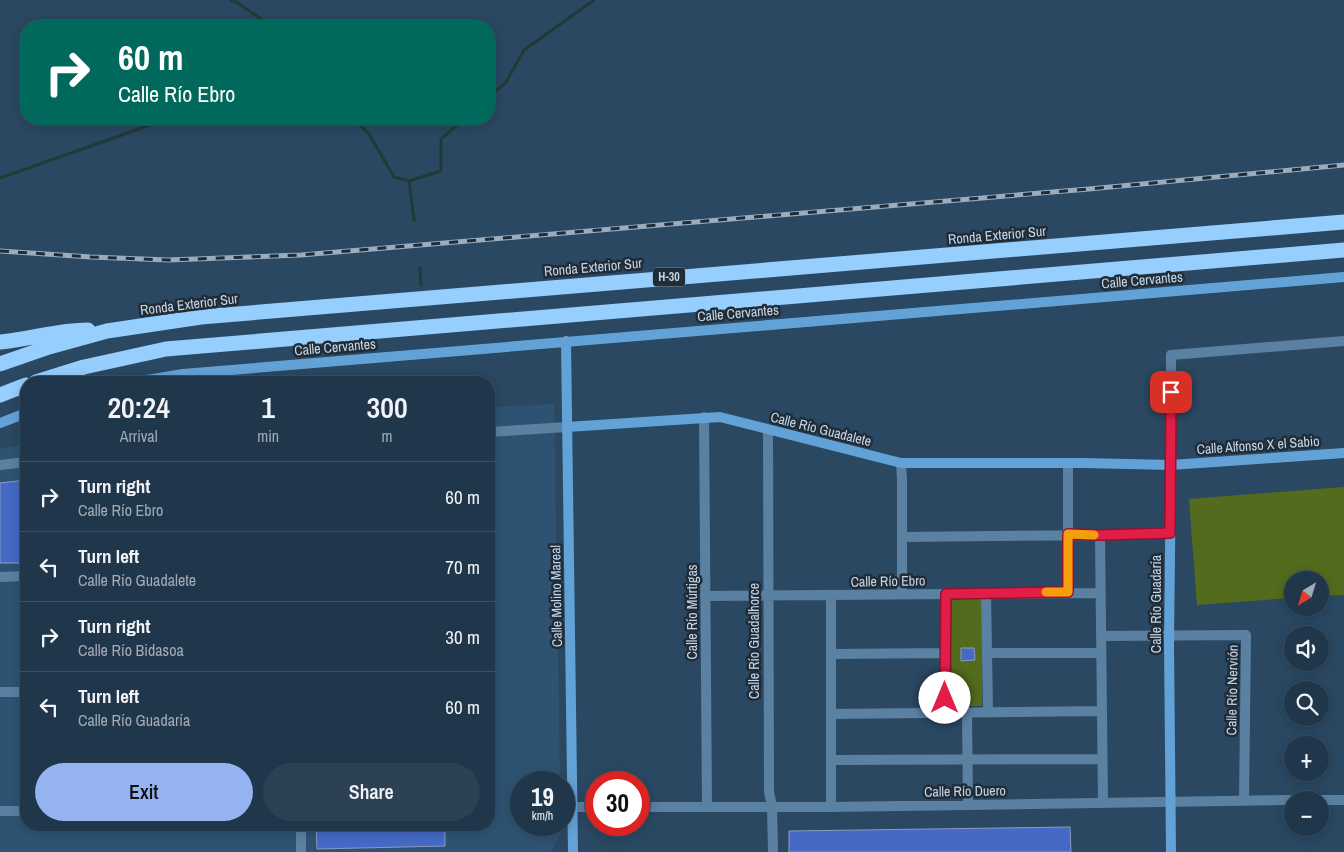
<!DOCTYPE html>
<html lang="en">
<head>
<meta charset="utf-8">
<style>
  body { margin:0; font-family:"Archivo Narrow",sans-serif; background:#2d4154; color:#f1f3f6; height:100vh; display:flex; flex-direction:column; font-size:19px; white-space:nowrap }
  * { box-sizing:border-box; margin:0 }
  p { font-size:16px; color:#a2abb5 }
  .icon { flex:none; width:28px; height:28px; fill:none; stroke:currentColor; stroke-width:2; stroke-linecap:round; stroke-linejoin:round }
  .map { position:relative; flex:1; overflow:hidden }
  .side { position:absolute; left:20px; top:376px; width:475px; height:455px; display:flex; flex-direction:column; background:#20364a; border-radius:20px; box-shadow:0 2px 12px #0003,0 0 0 1px #3d5062 }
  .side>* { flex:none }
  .banner { position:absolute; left:20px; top:20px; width:475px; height:105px; border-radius:20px; box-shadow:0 2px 12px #0003,0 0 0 1px #3d5062; background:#00695c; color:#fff; overflow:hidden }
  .needle { width:32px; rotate:218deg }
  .tools { position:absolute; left:1284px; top:571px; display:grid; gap:10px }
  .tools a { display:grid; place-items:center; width:45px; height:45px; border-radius:50%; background:#20364a; box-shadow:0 2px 12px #0003,0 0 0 1px #3d5062; font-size:25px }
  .speed { position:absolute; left:510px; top:771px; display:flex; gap:10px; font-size:25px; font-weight:700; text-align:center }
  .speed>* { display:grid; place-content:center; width:65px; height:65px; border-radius:50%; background:#20364a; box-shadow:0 2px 12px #0003,0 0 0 1px #3d5062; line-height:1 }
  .speed small { font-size:12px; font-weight:400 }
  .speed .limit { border:8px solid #d22; background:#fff; color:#111 }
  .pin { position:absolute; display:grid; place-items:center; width:42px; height:42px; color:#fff; margin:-21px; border-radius:10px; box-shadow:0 2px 8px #0006 }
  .me { position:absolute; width:55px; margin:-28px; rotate:0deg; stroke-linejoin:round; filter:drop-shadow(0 0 4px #0008) }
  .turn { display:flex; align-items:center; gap:18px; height:105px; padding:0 15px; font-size:22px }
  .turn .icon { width:65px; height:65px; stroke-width:2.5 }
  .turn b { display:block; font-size:35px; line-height:42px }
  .eta { display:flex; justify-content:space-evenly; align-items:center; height:85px; text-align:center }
  .eta b { font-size:30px; font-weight:600; line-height:35px }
  .primary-button { display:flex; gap:10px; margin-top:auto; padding:10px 15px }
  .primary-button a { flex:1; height:58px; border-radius:30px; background:#95b2f1; color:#111; font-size:20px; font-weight:600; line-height:58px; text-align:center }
  .primary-button a+a { background:#2d4154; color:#f1f3f6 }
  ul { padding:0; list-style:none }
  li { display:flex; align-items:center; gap:15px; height:70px; padding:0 15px; border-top:1px solid #3d5062 }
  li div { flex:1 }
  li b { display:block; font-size:19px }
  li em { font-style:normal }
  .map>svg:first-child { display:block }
  .built { fill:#2e5372 }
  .green { fill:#536b1c }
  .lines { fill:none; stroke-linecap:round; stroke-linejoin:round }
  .stream { stroke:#223a36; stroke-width:3 }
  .building { fill:#456ac5; stroke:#8a9bbf }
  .street { stroke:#5b81a2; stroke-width:10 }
  .secondary { stroke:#63a2d6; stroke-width:10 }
  .highway { stroke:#96cefe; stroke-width:15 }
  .rail-casing { stroke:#98adc0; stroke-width:5 }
  .rail { stroke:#202d39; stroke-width:3; stroke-dasharray:9; stroke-linecap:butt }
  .route-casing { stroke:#92132f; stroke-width:12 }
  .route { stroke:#e11d48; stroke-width:9 }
  .slow { stroke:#f59e0b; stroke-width:9 }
  .labels { text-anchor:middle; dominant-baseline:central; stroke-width:5; stroke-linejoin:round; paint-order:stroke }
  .shield { fill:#202d39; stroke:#94a3b2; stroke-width:1 }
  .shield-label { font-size:12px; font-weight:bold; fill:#c5d6e6 }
  .street-label { font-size:14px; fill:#c5d6e6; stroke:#202d39 }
</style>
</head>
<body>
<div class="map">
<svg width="1344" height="852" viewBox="0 0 1344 852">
  <rect width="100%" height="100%" fill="#2a4862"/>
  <path class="built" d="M554,404L560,782H521V825H561V833L551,852H0V448L26,445V825H489V407Z"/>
  <path class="green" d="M1344,487V595L1320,596V580H1292V598L1197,605L1189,499Z
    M950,597H982V706H952Z"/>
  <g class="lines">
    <path class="stream" d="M231,0L238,3L271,26
      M489,97L506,82L524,50L594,0
      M353,119L369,134L394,177L409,181L441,171V139L464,119
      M0,178L167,119
      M409,181L414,220
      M420,268L421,285"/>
  </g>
  <path class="building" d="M26,480V563H0V483Z
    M961,648H974L975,660L961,661Z
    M316,825H445V846L317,849Z
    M1070,827L1071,852H789V831Z"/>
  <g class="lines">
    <path class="street" d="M704,417L707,806
      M768,430L769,792L772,806L773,852
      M489,432L567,427
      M901,463L902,480V594
      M0,465L26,462
      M1171,465V355L1344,341
      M1100,535L1103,803
      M902,537L1100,535L1170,533
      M0,577L26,576
      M1068,592V463
      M986,593L988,712
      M831,595V807
      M705,596L1100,593
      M1101,636L1246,635L1244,801
      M987,653H1101
      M832,654L945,653
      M0,692H26
      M831,714L1102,711
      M945,714L946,594
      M967,714L968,805
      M831,760L1102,759
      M1318,800H1344
      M573,807H596
      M639,807H831L1292,800
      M0,811H26
      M301,852V825"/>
    <path class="secondary" d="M566,341L573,852
      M135,382L183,374L1344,277
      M0,423L26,413
      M567,427L720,417L901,463H1084L1171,465L1344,453
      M1171,852L1169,644L1171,465"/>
    <path class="highway" d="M0,342C30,339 59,330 88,330
      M0,364L49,347L107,331L201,317L1344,222
      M36,382L84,367L166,349L1344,250
      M0,395L26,385"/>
    <defs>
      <path id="rail" d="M0,251L91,257L168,260L301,255L1089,189L1344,165"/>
    </defs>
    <use href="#rail" class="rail-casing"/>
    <use href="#rail" class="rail"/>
  </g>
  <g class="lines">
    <defs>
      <path id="route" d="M945,698L946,594L1068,592V534L1100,535L1170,533L1171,392"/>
    </defs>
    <use href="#route" class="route-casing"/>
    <use href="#route" class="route"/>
    <path class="slow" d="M1046,592H1068V534L1094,535"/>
  </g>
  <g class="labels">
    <rect class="shield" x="653" y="267.5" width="32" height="19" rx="4"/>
    <g class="shield-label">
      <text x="669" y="277">H-30</text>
    </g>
    <g class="street-label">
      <text transform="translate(997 235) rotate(-5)">Ronda Exterior Sur</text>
      <text transform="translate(593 267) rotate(-5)">Ronda Exterior Sur</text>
      <text transform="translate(1142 280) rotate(-5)">Calle Cervantes</text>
      <text transform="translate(189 304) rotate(-7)">Ronda Exterior Sur</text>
      <text transform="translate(738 313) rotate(-5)">Calle Cervantes</text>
      <text transform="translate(335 347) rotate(-5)">Calle Cervantes</text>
      <text transform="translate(821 429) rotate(14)">Calle Río Guadalete</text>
      <text transform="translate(1258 445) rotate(-4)">Calle Alfonso X el Sabio</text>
      <text transform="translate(888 581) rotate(-1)">Calle Río Ebro</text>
      <text transform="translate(556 596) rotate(-91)">Calle Molino Mareal</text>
      <text transform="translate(1156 604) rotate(-90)">Calle Río Guadaría</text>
      <text transform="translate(692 612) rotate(-90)">Calle Río Múrtigas</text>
      <text transform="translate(754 641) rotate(-90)">Calle Río Guadalhorce</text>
      <text transform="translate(1232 690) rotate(-89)">Calle Río Nervión</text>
      <text transform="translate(965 791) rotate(-1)">Calle Río Duero</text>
    </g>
  </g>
</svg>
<div class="tools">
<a><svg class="needle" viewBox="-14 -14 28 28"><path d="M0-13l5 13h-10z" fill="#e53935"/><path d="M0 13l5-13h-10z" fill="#a2abb5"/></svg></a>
<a><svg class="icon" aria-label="sound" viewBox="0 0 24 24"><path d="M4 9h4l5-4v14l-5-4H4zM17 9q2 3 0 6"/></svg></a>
<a><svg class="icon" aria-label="search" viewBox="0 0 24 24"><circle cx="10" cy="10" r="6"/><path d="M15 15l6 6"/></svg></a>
<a>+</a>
<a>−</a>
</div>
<div class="speed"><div>19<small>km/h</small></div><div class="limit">30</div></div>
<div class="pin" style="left:1171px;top:392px;background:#d93025"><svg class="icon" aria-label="arrive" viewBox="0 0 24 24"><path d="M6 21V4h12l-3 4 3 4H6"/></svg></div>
<svg class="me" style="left:945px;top:698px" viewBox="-20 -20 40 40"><circle r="19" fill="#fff"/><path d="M0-13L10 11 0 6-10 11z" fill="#e11d48"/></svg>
<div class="banner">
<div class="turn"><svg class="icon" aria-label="right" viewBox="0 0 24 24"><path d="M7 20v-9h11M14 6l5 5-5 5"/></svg><div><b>60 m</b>Calle Río Ebro</div></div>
</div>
<section class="side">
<div class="eta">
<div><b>20:24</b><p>Arrival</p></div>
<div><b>1</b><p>min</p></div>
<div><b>300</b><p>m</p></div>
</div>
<ul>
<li><svg class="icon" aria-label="right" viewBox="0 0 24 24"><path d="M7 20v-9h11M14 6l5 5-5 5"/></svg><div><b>Turn right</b><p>Calle Río Ebro</p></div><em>60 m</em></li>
<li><svg class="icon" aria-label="left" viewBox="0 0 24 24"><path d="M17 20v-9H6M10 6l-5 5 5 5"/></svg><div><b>Turn left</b><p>Calle Río Guadalete</p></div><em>70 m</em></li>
<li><svg class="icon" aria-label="right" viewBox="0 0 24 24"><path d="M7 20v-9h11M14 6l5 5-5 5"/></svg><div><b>Turn right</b><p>Calle Río Bidasoa</p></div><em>30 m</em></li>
<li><svg class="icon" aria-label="left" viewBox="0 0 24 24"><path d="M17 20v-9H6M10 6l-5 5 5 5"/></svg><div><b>Turn left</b><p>Calle Río Guadaría</p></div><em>60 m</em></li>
</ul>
<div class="primary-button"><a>Exit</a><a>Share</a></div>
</section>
</div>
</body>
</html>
